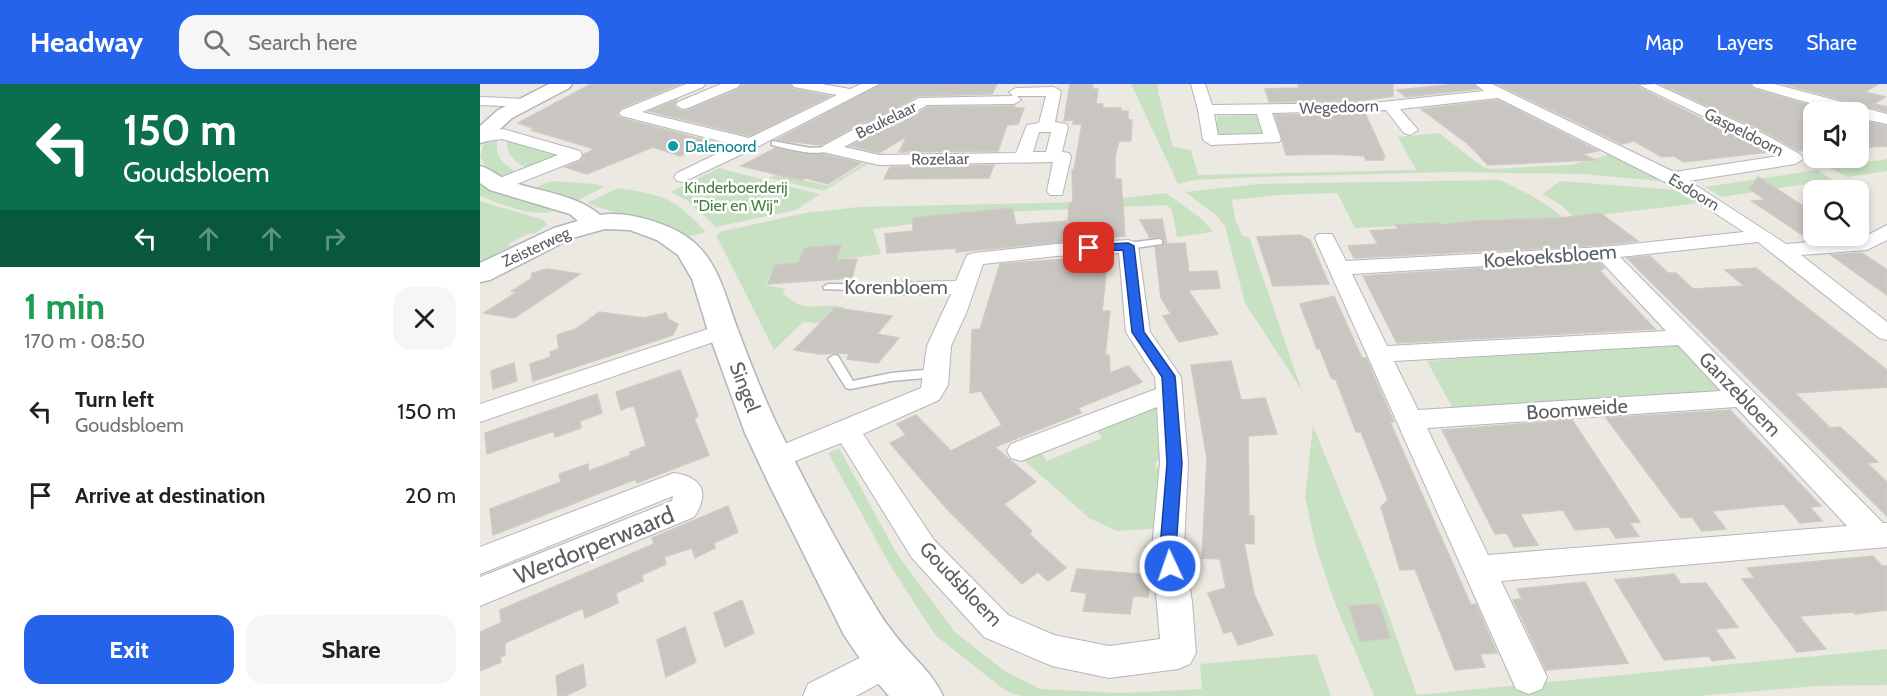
<!DOCTYPE html>
<html lang="en">
<head>
<meta charset="utf-8">
<style>
  body { margin:0; font-family:Cabin,sans-serif; background:#f6f6f6; color:#202124; height:100vh; display:flex; flex-direction:column; font-size:22px; white-space:nowrap }
  * { box-sizing:border-box; margin:0 }
  p { font-size:20px; color:#757577 }
  .icon { flex:none; width:33px; height:33px; fill:none; stroke:currentColor; stroke-width:2; stroke-linecap:round; stroke-linejoin:round }
  .map { position:relative; flex:1; overflow:hidden }
  .panel { display:flex; flex-direction:column; background:#fff; width:480px }
  .panel>* { flex:none }
  .guide { background:#0b6e4f; color:#fff; overflow:hidden }
  .buttons { position:absolute; left:1323px; top:18px; display:grid; gap:12px }
  .buttons a { display:grid; place-items:center; width:66px; height:66px; border-radius:12px; background:#fff; box-shadow:0 3px 9px #0003; font-size:30px }
  .pin { position:absolute; display:grid; place-items:center; width:51px; height:51px; color:#fff; margin:-26px; border-radius:12px; box-shadow:0 3px 9px #0006 }
  .me { position:absolute; width:66px; margin:-33px; rotate:357deg; stroke-linejoin:round; filter:drop-shadow(0 0 4px #0008) }
  .turn { display:flex; align-items:center; gap:21px; height:126px; padding:0 24px; font-size:27px }
  .turn .icon { width:78px; height:78px; stroke-width:2.5 }
  .turn b { display:block; font-size:42px; line-height:51px }
  .lanes { display:flex; align-items:center; height:57px; padding:0 24px; background:#0003; justify-content:center; gap:30px; direction:ltr }
  .lanes .off { opacity:.35 }
  .round { display:grid; place-items:center; flex:none; width:63px; height:63px; border-radius:18px; background:#f6f6f6 }
  .head { display:flex; align-items:center; justify-content:space-between; height:102px; padding:0 24px }
  h1 { font-size:36px; font-weight:700; line-height:45px; color:#1e9e55 }
  .button { display:flex; gap:12px; margin-top:auto; padding:12px 24px }
  .button a { flex:1; height:69px; border-radius:18px; background:#2563eb; color:#fff; font-size:24px; font-weight:700; line-height:69px; text-align:center }
  .button a+a { background:#f6f6f6; color:#202124 }
  ul { padding:0; list-style:none }
  li { display:flex; align-items:center; gap:18px; height:84px; padding:0 24px }
  li div { flex:1 }
  li b { display:block; font-size:22px }
  li em { font-style:normal }
  header { display:flex; align-items:center; gap:36px; box-sizing:border-box; height:84px; padding:0 30px; background:#2563eb; color:#fff }
  header strong { font-size:28px }
  nav { display:flex; gap:33px; margin-inline-start:auto; font-size:21px }
  .search { width:420px; height:54px; background:#f6f6f6; display:flex; align-items:center; gap:15px; box-sizing:border-box; padding:0 21px; border-radius:18px; color:#757577; font-size:22px }
  main { display:flex; flex:1; min-height:0 }
  .map>svg:first-child { display:block }
  .green { fill:#c8e1c3 }
  .building { fill:#c9c6c2; stroke:#d0c9c2; stroke-width:1.5 }
  .lines { fill:none; stroke-linecap:round; stroke-linejoin:round }
  .lane-casing { stroke:#b4b6b9; stroke-width:3 }
  .street-casing { stroke:#b4b6b9; stroke-width:2 }
  .secondary-casing { stroke:#b2b6b9; stroke-width:3 }
  .lane { fill:#fff; fill-rule:evenodd }
  .street { fill:#fff; fill-rule:evenodd }
  .secondary { fill:#fff; fill-rule:evenodd }
  .route { fill:#2563eb; stroke:#184099; stroke-width:1.5 }
  .culture-dot { fill:#0f9aa8; stroke:#fff; stroke-width:2 }
  .labels { text-anchor:middle; dominant-baseline:central; stroke-width:5; stroke-linejoin:round; paint-order:stroke }
  .far-street-label { font-size:16px; fill:#5b5f62; stroke:#fff }
  .far-culture-label { font-size:16px; fill:#0d838f; stroke:#fff; text-anchor:start }
  .far-park-label { font-size:16px; fill:#477d3f; stroke:#fff }
  .street-label { font-size:20px; fill:#5b5f62; stroke:#fff }
  .near-street-label { font-size:24px; fill:#5b5f62; stroke:#fff }
</style>
</head>
<body>
<header>
<strong>Headway</strong>
<div class="search"><svg class="icon" aria-label="search" viewBox="0 0 24 24"><circle cx="10" cy="10" r="6"/><path d="M15 15l6 6"/></svg>Search here</div>
<nav><a>Map</a><a>Layers</a><a>Share</a></nav>
</header>
<main>
<section class="panel">
<div class="guide">
<div class="turn"><svg class="icon" aria-label="left" viewBox="0 0 24 24"><path d="M17 20v-9H6M10 6l-5 5 5 5"/></svg><div><b>150 m</b>Goudsbloem</div></div>
<div class="lanes"><svg class="icon" aria-label="left" viewBox="0 0 24 24"><path d="M17 20v-9H6M10 6l-5 5 5 5"/></svg><svg class="icon off" aria-label="ahead" viewBox="0 0 24 24"><path d="M12 20V5M6 11l6-6 6 6"/></svg><svg class="icon off" aria-label="ahead" viewBox="0 0 24 24"><path d="M12 20V5M6 11l6-6 6 6"/></svg><svg class="icon off" aria-label="right" viewBox="0 0 24 24"><path d="M7 20v-9h11M14 6l5 5-5 5"/></svg></div>
</div>
<div class="head"><div><h1>1 min</h1><p>170 m · 08:50</p></div><a class="round"><svg class="icon" aria-label="close" viewBox="0 0 24 24"><path d="M6 6l12 12M18 6L6 18"/></svg></a></div>
<ul>
<li><svg class="icon" aria-label="left" viewBox="0 0 24 24"><path d="M17 20v-9H6M10 6l-5 5 5 5"/></svg><div><b>Turn left</b><p>Goudsbloem</p></div><em>150 m</em></li>
<li><svg class="icon" aria-label="arrive" viewBox="0 0 24 24"><path d="M6 21V4h12l-3 4 3 4H6"/></svg><div><b>Arrive at destination</b></div><em>20 m</em></li>
</ul>
<div class="button"><a>Exit</a><a>Share</a></div>
</section>
<div class="map">
<svg width="1407" height="612" viewBox="0 0 1407 612">
  <rect width="100%" height="100%" fill="#ece9e3"/>
  <path class="green" d="M651,0H678V8L693,63L711,66L718,91L936,86L918,53L959,49L1003,83L1012,85L1090,81L1136,69L1155,79L1180,97L1102,90L971,88L777,93L716,96L698,100Z
    M776,31L782,49L775,56H751L737,49V32Z
    M18,53C13,73 24,81 40,90L22,96L7,86L0,72L5,55Z
    M27,56L87,71L51,86C38,80 25,72 27,56Z
    M1407,75V87L1367,93L1350,84Z
    M388,77L391,78L344,107L289,94L297,90L348,102Z
    M239,84L335,109L340,110L316,126L236,143L208,117L191,108Z
    M1337,86L1353,96L1241,113L1225,103Z
    M1020,96C1043,107 1065,117 1084,135L875,144L857,109L800,111L752,116L755,135L763,152L769,153L822,307L765,219L745,142L737,132L705,108L778,100Z
    M71,97L116,100L124,103L97,117L50,106Z
    M1080,97L1196,106L1220,119L1095,134L1082,122L1063,110Z
    M0,99L14,106L76,126C54,135 21,120 0,112Z
    M138,104C186,112 192,112 226,148L208,153C174,131 142,134 107,119Z
    M686,109L722,135L733,148L697,153L692,126L687,121L525,128L393,145L401,170L356,176L361,162L325,164L318,179L295,181L286,201L305,205L303,209C324,231 340,218 365,223L350,240L323,238L294,266L236,151L243,147L325,129L378,123L610,118Z
    M0,117L64,136L67,141L54,150L50,149L28,160L31,162L0,178Z
    M1202,259L1250,306L973,325L947,277Z
    M674,321L686,332L687,376L676,377L675,383L685,385L682,444L637,447L609,434L539,372L559,365L567,377L622,354L616,345Z
    M833,342L895,493L937,611L1407,565V601L1336,602L1218,612H894L856,522L836,463L825,413Z
    M359,364L417,470L475,548L526,588L561,605L641,609L722,605L720,580L836,570L851,612H541L526,607L455,551L410,481L348,369Z"/>
  <path class="building" d="M111,0H200L141,24L137,31L141,34L232,58L200,72L173,63L107,90L85,83L101,77L104,70L115,65L51,46L56,45L38,39Z
    M262,0H310L314,5L350,12L269,52L169,27L197,16L195,23L202,27L208,26L259,5Z
    M401,0H517L512,10L438,12L401,33L381,39L341,61L296,56Z
    M590,0L613,1L612,5H618L616,20H623L622,24H641L640,27H648V36H652L651,57H639L635,72V95H641L645,152L476,168V164L407,169L405,150L433,147V134L532,124L536,141L588,137L589,119L593,118L592,86H594L602,40H593L594,36L584,37Z
    M827,0H913V12L879,17L789,18L785,5L819,4L818,1Z
    M976,0H993L998,5L926,13L917,6Z
    M1017,0H1157L1158,3L1288,68L1204,78L1194,72L1182,73L1154,57L1142,60Z
    M1180,0H1270L1273,5L1355,28H1334V66L1318,67L1287,49Z
    M1303,0H1398L1385,8L1405,13L1394,20L1407,23V28Z
    M1018,16L1118,67L1103,70L1115,76L1008,81L988,60L941,25Z
    M535,22L534,24H544L538,40L527,41L518,67L419,68L427,52L399,69L370,62L395,49L413,43L448,23Z
    M885,29L905,73H903L904,76H886L884,72L855,70L806,71L795,31Z
    M1378,36L1407,42V62L1378,64Z
    M296,64L323,70H343L381,79L348,100L325,94L321,96L261,82Z
    M514,81L509,94L404,95L410,83Z
    M1278,93L1334,129V152H1356L1359,154L1330,156L1272,117L1285,116L1270,105Z
    M1120,129L1158,157L1124,161L874,174L868,162L898,160L890,147L918,145L916,141L958,139L959,141L994,137L1081,134Z
    M682,135L687,160L705,159L709,188L737,187L740,204L708,206L738,250L699,258L683,232L691,230L681,214L675,163L684,161V156L680,153L670,154L660,136Z
    M820,151L830,156L849,200L793,202L777,153Z
    M361,161L356,176L377,175L372,194L288,200L295,181L318,179L325,164Z
    M1382,169L1407,186V211L1351,171Z
    M628,172L622,227H630L625,271H629L630,289L648,282L662,298L598,324L601,329L515,363L556,398L524,420L552,447L549,450L586,484L568,497L558,488L542,500L467,425L410,359L426,351L417,340L436,331L471,367L522,341L501,307L490,309L492,246L500,245L520,180Z
    M1170,172L1188,189H1196L1213,205L1264,202L1245,186L1276,184L1407,286V303L1315,309L1350,344L1360,343L1398,378L1387,379L1407,398V432L1147,174Z
    M1118,177L1124,184L1120,187L1175,245L917,259L883,192Z
    M67,185L100,190L34,234L4,229L37,208L32,207L51,195L52,189Z
    M854,212L882,274H886L914,338H910L991,521L996,520L1017,569L1000,570L1005,583L975,586L935,485L920,486L901,423L908,416L881,348H876L856,296L851,294L840,265H837L820,220Z
    M355,224L412,232L397,250L419,254L398,279L367,275L369,269L340,270L314,266Z
    M119,228L164,234L186,229L188,235L198,240L193,251L53,297L50,280L71,273L70,268L79,265L77,251L96,245Z
    M751,277L761,316L785,314L797,350L768,352L769,431L774,432V460L764,459L774,510L793,551L758,561L752,547L744,549L728,509L746,504L740,475L722,474L727,375L711,281Z
    M34,279L37,297L13,305L11,287Z
    M200,286L218,332L214,334L229,371L157,399L156,395L13,451L10,425L81,398L79,390L108,380L109,387L151,371L150,368L166,362L154,321L141,326L136,308Z
    M117,310L122,329L100,337L101,344L75,353L74,347L7,370L5,349Z
    M1250,326L1341,422L1330,423L1342,437L1320,439L1304,420L1232,427L1246,445L1222,447L1212,433L1201,434L1126,334Z
    M1092,336L1160,438L1149,439L1159,452L1136,454L1129,443L1095,446L1083,426L1040,430L1058,461L1034,463L1027,449L1015,450L962,346Z
    M248,422L258,448L234,459L235,464L215,474L212,464L184,473L186,480L162,491L163,497L136,509L138,519L105,534L103,524L25,559V571L20,573L21,578L0,587V548L21,539L20,526L174,460L172,454Z
    M1393,472L1402,482H1407V526L1375,530L1373,528L1319,532L1346,565L1317,568L1262,495L1275,494L1267,484Z
    M597,485L671,491L668,513L653,512L650,530L603,527L607,509L591,507Z
    M1194,490L1201,500L1226,499L1258,543L1235,545L1255,574L1232,577L1229,572L1184,576L1135,496Z
    M1105,498L1148,579L1066,586L1033,516L1042,515L1037,505Z
    M262,516L274,549L245,563L234,529Z
    M899,520L910,554L880,557L869,522Z
    M205,543L216,578L186,593L177,556Z
    M103,580L106,602L85,612H78L76,592Z"/>
  <g class="lines">
    <defs>
      <path id="lane" d="M292,57L331,64L349,63L353,65C337,74 310,65 292,61Z
        M679,155L682,156V160L648,165L643,162L648,159Z
        M348,200L399,201L404,204L399,207L344,205L343,203Z
        M354,271L358,272L373,297L411,289L456,285L462,289L456,293L411,297L370,305L366,304L348,275Z"/>
      <path id="street" d="M206,0H225L223,3L162,28L269,54L357,11L314,3L312,0H342L370,5L381,0H399L277,63L203,98L197,97L194,93L197,89L255,61L142,32L139,29L142,26Z
        M241,0H260L258,3L208,24L203,25L196,21L198,18Z
        M711,0H725L732,21L893,19L1004,7L995,0H1012L1194,88L1299,72L1274,57L1159,1L1175,0L1286,51L1321,71L1323,75L1315,80L1209,97L1306,160L1382,154L1407,141V156L1387,166L1321,171L1407,238V256L1399,254L1278,158L1140,173L1403,439H1407V463L1021,497L1067,593L1062,605L1049,610L1036,605L835,154L838,150H852L866,177L1124,163L1264,148L1195,103L1018,14L920,25L938,46L930,51L924,49L906,26L792,29L801,55L799,58L731,61L723,56L718,26ZM734,30H777L783,50L738,51ZM1119,175L1186,247L907,262L872,190ZM1198,261L1241,307L938,326L914,277ZM1256,323L1367,442L1008,471L947,344Z
        M1272,0H1294L1407,30V40L1378,34V28H1361L1274,3Z
        M574,3L581,7L575,38L586,40L588,43L582,68L589,69L591,73L582,111H570L567,107L573,78L399,81L343,68L341,65L343,62L382,41L402,35L439,14L533,12L529,8L536,4ZM537,12H566L559,39L547,41L536,69L399,71L364,63L394,47L412,41L447,21L534,20L541,16ZM559,48H571L566,68H553Z
        M0,13L44,15L51,19L44,23L0,21Z
        M23,45L100,67L102,71L100,75L24,105H12L9,101L12,97L78,71L22,55L0,58V48Z
        M648,156L655,158L658,162L670,248L701,293L708,379L704,464L712,518L716,569L710,580L698,585L629,594L572,582L504,553L432,474L361,359L295,385L285,382L281,375L285,368L441,304L447,262L471,210L399,211L391,209L388,204L391,199L476,197L487,171L494,169L576,160ZM639,169L646,248L675,293L676,305L531,360L527,367L531,374L541,377L677,323L680,379L672,464L680,555L629,562L574,551L528,531L454,456L383,350L459,316L468,301L471,262L487,227L503,180L576,172Z
        M243,240L251,242L255,247L251,252L0,338V320Z
        M194,389C223,393 230,410 214,433L0,522V493L192,417L193,412L0,490V463Z
        M407,560L420,564L425,576L420,588L376,612H323L328,600Z"/>
      <path id="secondary" d="M69,0H92L89,4L32,34L7,57L0,59V42L18,26Z
        M0,82C11,85 19,93 29,97C59,108 96,110 120,131C148,126 197,141 217,161C240,183 247,218 258,246C271,281 285,317 302,351C330,409 361,467 395,522C403,536 414,550 424,562C439,579 454,592 463,612H409L391,591L364,551L289,400L265,349L228,247L212,195L198,171L177,156L150,146L125,145L92,154L10,196L0,198V179L74,144L98,137L90,130L10,106L0,99Z"/>
    </defs>
    <use href="#lane" class="lane-casing"/>
    <use href="#street" class="street-casing"/>
    <use href="#secondary" class="secondary-casing"/>
    <use href="#lane" class="lane"/>
    <use href="#street" class="street"/>
    <use href="#secondary" class="secondary"/>
  </g>
  <path class="route" d="M648,159L654,162L664,248L695,292L702,379L696,464L699,482L697,487L690,489L684,487L680,464L687,379L682,293L652,248L643,166L609,167L604,164L609,161Z"/>
  <circle class="culture-dot" cx="193" cy="62" r="6"/>
  <g class="labels">
    <g class="far-street-label">
      <text transform="translate(859 23) rotate(-2)">Wegedoorn</text>
      <text transform="translate(406 36) rotate(-26)">Beukelaar</text>
      <text transform="translate(1264 48) rotate(27)">Gaspeldoorn</text>
      <text transform="translate(460 75) rotate(-1)">Rozelaar</text>
      <text transform="translate(1214 108) rotate(31)">Esdoorn</text>
      <text transform="translate(56 163) rotate(-25)">Zeisterweg</text>
    </g>
    <g class="far-culture-label">
      <text x="205" y="62">Dalenoord</text>
    </g>
    <g class="far-park-label">
      <text x="256" y="103">Kinderboerderij<tspan x="256" dy="18">"Dier en Wij"</tspan></text>
    </g>
    <g class="street-label">
      <text transform="translate(1070 172) rotate(-4)">Koekoeksbloem</text>
      <text x="416" y="203">Korenbloem</text>
      <text transform="translate(265 303) rotate(69)">Singel</text>
      <text transform="translate(1260 310) rotate(46)">Ganzebloem</text>
      <text transform="translate(1097 325) rotate(-4)">Boomweide</text>
      <text transform="translate(481 500) rotate(46)">Goudsbloem</text>
    </g>
    <g class="near-street-label">
      <text transform="translate(114 461) rotate(-22)">Werdorperwaard</text>
    </g>
  </g>
</svg>
<div class="buttons">
<a><svg class="icon" aria-label="sound" viewBox="0 0 24 24"><path d="M4 9h4l5-4v14l-5-4H4zM17 9q2 3 0 6"/></svg></a>
<a><svg class="icon" aria-label="search" viewBox="0 0 24 24"><circle cx="10" cy="10" r="6"/><path d="M15 15l6 6"/></svg></a>
</div>
<div class="pin" style="left:609px;top:164px;background:#d93025"><svg class="icon" aria-label="arrive" viewBox="0 0 24 24"><path d="M6 21V4h12l-3 4 3 4H6"/></svg></div>
<svg class="me" style="left:690px;top:482px" viewBox="-20 -20 40 40"><circle r="17" fill="#2563eb" stroke="#fff" stroke-width="3"/><path d="M0-11L8 9 0 5-8 9z" fill="#fff"/></svg>
</div>
</main>
</body>
</html>
